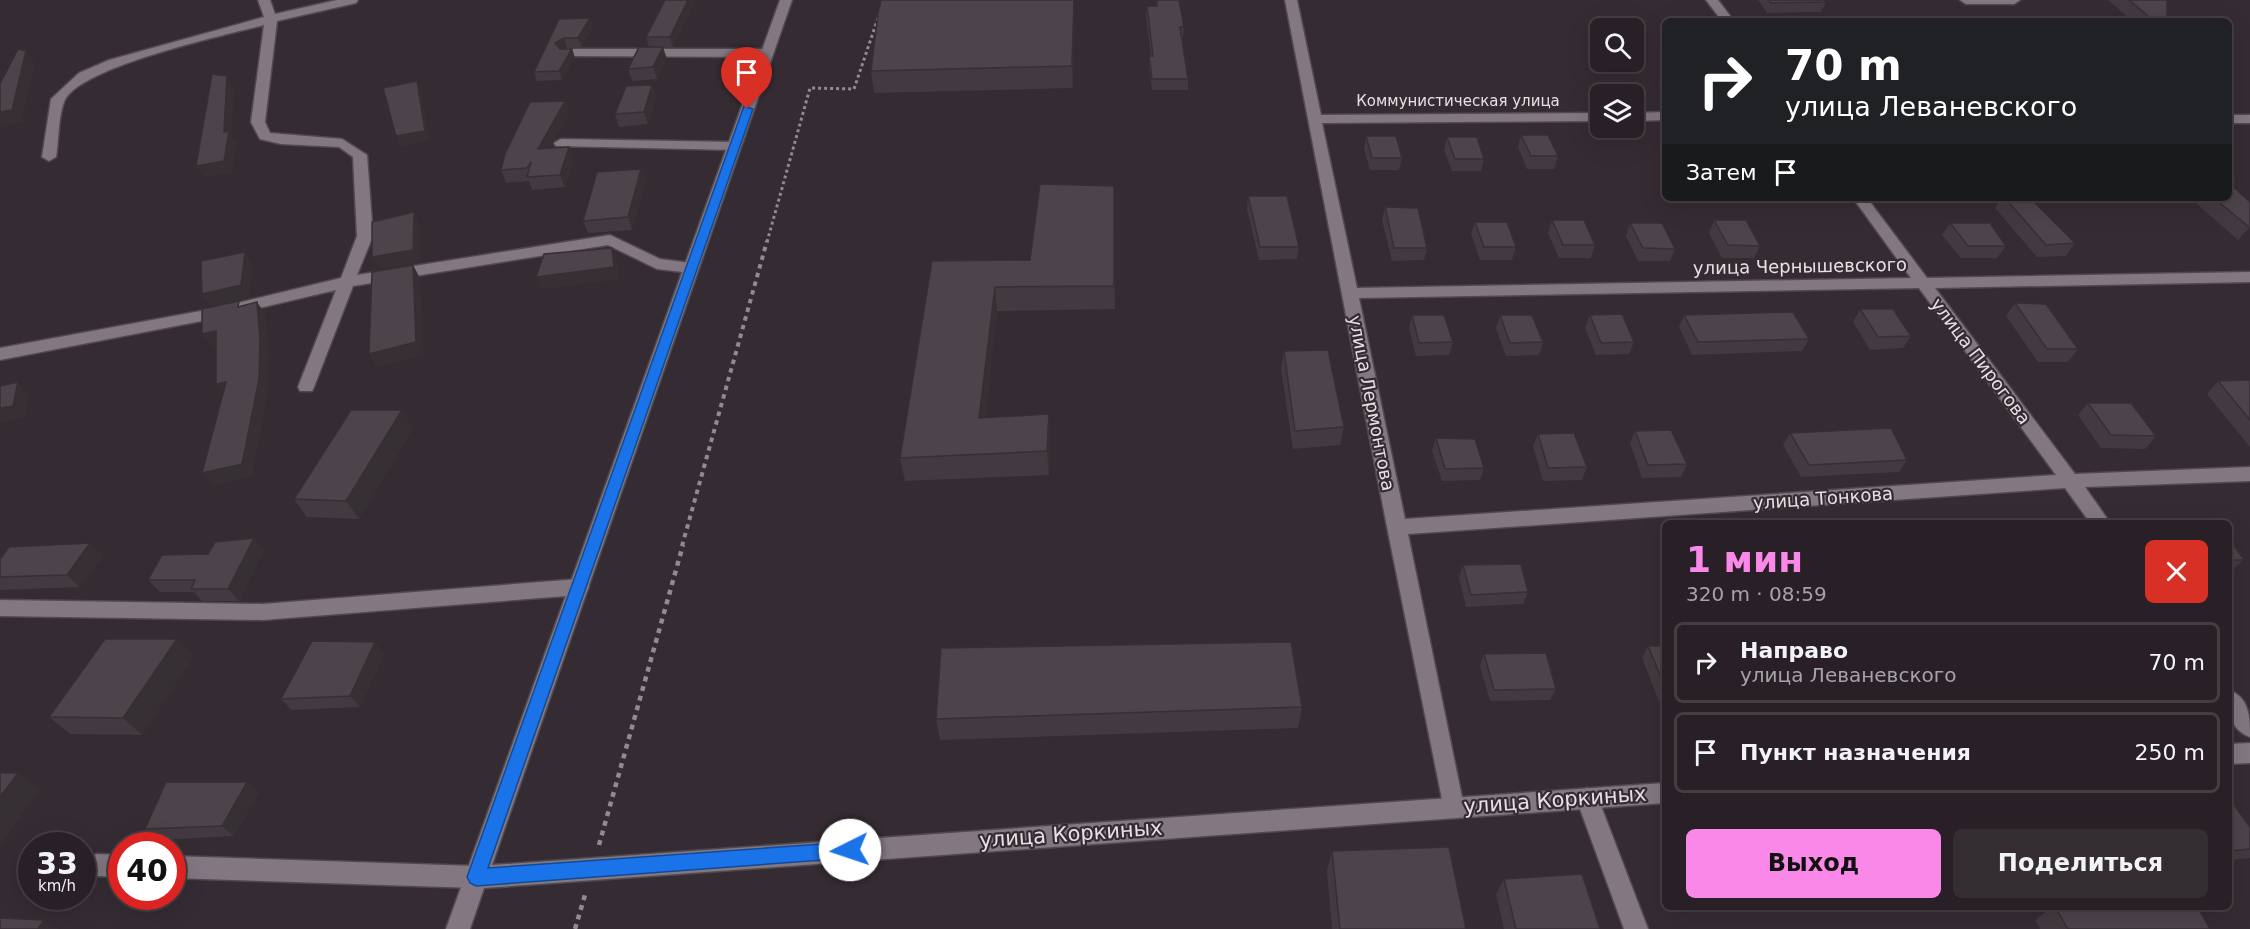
<!DOCTYPE html>
<html lang="ru">
<head>
<meta charset="utf-8">
<style>
  body { margin:0; font-family:"DejaVu Sans",sans-serif; background:#342d32; color:#f1f3f6; height:100vh; display:flex; flex-direction:column; font-size:22px; white-space:nowrap }
  * { box-sizing:border-box; margin:0 }
  p { font-size:20px; color:#a5a3a7 }
  .icon { flex:none; width:33px; height:33px; fill:none; stroke:currentColor; stroke-width:2; stroke-linecap:round; stroke-linejoin:round }
  .map { position:relative; flex:1; overflow:hidden }
  .sheet { position:absolute; left:1662px; top:520px; width:570px; height:390px; display:flex; flex-direction:column; background:#282026; border-radius:9px; box-shadow:0 6px 24px #0002,0 0 0 2px #443e43 }
  .sheet>* { flex:none }
  .hud { position:absolute; left:1662px; top:18px; width:570px; height:183px; border-radius:9px; box-shadow:0 6px 24px #0002,0 0 0 2px #443e43; background:#202124; color:#fff; overflow:hidden }
  .tools { position:absolute; left:1590px; top:18px; display:grid; gap:12px }
  .tools a { display:grid; place-items:center; width:54px; height:54px; border-radius:9px; background:#282026; box-shadow:0 6px 24px #0002,0 0 0 2px #443e43; font-size:30px }
  .speed { position:absolute; left:18px; top:832px; display:flex; gap:12px; font-size:30px; font-weight:700; text-align:center }
  .speed>* { display:grid; place-content:center; width:78px; height:78px; border-radius:50%; background:#282026; box-shadow:0 6px 24px #0002,0 0 0 2px #443e43; line-height:1 }
  .speed small { font-size:15px; font-weight:400 }
  .speed .limit { border:9px solid #d22; background:#fff; color:#111 }
  .pin { position:absolute; display:grid; place-items:center; width:51px; height:51px; color:#fff; margin:-62px -26px; border-radius:50% 50% 50% 0; rotate:-45deg; box-shadow:0 0 6px #0007 }
  .pin .icon { rotate:45deg }
  .me { position:absolute; width:66px; margin:-33px; rotate:266deg; stroke-linejoin:round; filter:drop-shadow(0 0 4px #0008) }
  .turn { display:flex; align-items:center; gap:21px; height:126px; padding:0 24px; font-size:27px }
  .turn .icon { width:78px; height:78px; stroke-width:2.5 }
  .turn b { display:block; font-size:42px; line-height:51px }
  .then { display:flex; align-items:center; height:57px; padding:0 24px; background:#0003; gap:12px; font-size:22px }
  .round { display:grid; place-items:center; flex:none; width:63px; height:63px; border-radius:9px; background:#342d32 }
  .summary { display:flex; align-items:center; justify-content:space-between; height:102px; padding:0 24px }
  h1 { font-size:36px; font-weight:600; line-height:45px; color:#f988e9 }
  .button { display:flex; gap:12px; margin-top:auto; padding:12px 24px }
  .button a { flex:1; height:69px; border-radius:9px; background:#f988e9; color:#111; font-size:24px; font-weight:600; line-height:69px; text-align:center }
  .button a+a { background:#342d32; color:#f1f3f6 }
  ul { padding:0; list-style:none }
  li { display:flex; align-items:center; gap:18px; height:81px; margin:0 12px 9px; padding:0 12px; border:3px solid #443e43; border-radius:9px }
  li div { flex:1 }
  li b { display:block; font-size:22px }
  li em { font-style:normal }
  .map>svg:first-child { display:block }
  .lines { fill:none; stroke-linecap:round; stroke-linejoin:round }
  .street-casing { stroke:#514950; stroke-width:3 }
  .secondary-casing { stroke:#514950; stroke-width:3 }
  .path-far2 { stroke:#918a90; stroke-width:3; stroke-dasharray:3 3; stroke-linecap:butt }
  .path-far1 { stroke:#918a90; stroke-width:4; stroke-dasharray:4.5 4.5; stroke-linecap:butt }
  .path { stroke:#918a90; stroke-width:4.5; stroke-dasharray:5 5; stroke-linecap:butt }
  .street { fill:#837881; fill-rule:evenodd }
  .secondary { fill:#837881; fill-rule:evenodd }
  .wall { fill:#423a40 }
  .shaded-wall { fill:#362f34 }
  .building { fill:#4d434b; stroke:#362f34; stroke-width:1.5 }
  .route { fill:#1a73e8; stroke:#114b97; stroke-width:1.5 }
  .labels { text-anchor:middle; dominant-baseline:central; stroke-width:4.5; stroke-linejoin:round; paint-order:stroke }
  .far-street-label { font-size:15px; fill:#e6e0e5; stroke:#352b33 }
  .street-label { font-size:18px; fill:#e6e0e5; stroke:#352b33 }
  .near-street-label { font-size:21px; fill:#e6e0e5; stroke:#352b33 }
</style>
</head>
<body>
<div class="map">
<svg width="2250" height="929" viewBox="0 0 2250 929">
  <rect width="100%" height="100%" fill="#352b33"/>
  <g class="lines">
    <defs>
      <path id="street" d="M258,0H270L275,14L337,0H358L356,3L277,21L265,122L270,133L342,139L367,155L373,236L357,275L610,235L660,259L691,263L699,268L691,273L657,269L608,245L353,286L314,387L312,391H300L298,387L336,290L217,318L0,360V348L217,308L341,278L357,236L353,157L339,147L281,144L260,139L251,122L264,25C226,35 77,67 64,102C58,118 59,140 56,157L49,161L42,157L51,99L79,73L109,60L264,17Z
        M1285,0H1297L1321,115L1600,113V121L1322,123L1357,288L1911,278L1853,198H1867L1927,278L2250,272V282L1935,288L2075,474L2250,467V481L2085,487L2111,524H2091L2065,488L1408,534L1464,807L1461,814L1453,817L1445,814L1387,527ZM1919,288L2056,475L1405,519L1359,298Z
        M1706,0H1718L1734,21H1722Z
        M1960,0H2020L2014,4H1966Z
        M567,49H767L773,53L767,57L563,56L561,53Z
        M1665,112V120L1634,121V113Z
        M2229,115H2250V123H2229Z
        M561,139L734,142L741,146L734,150L556,146L554,143Z
        M579,579L586,581L589,587L586,593L579,595L263,620L0,616V600L263,604Z
        M2229,690C2250,698 2250,718 2250,737C2228,729 2229,709 2229,690Z
        M1587,788L1595,791L1598,798L1648,929H1624L1576,798L1579,791Z
        M97,854L122,855V877L97,876L89,873L85,865L89,857Z
        M172,856L476,866L484,869L488,877L484,885L476,888L172,878Z"/>
      <path id="secondary" d="M780,0H792L492,865L1665,783V803L484,888L470,929H446Z
        M2250,743V763L2229,764V744Z"/>
    </defs>
    <use href="#street" class="street-casing"/>
    <use href="#secondary" class="secondary-casing"/>
    <path class="path-far2" d="M767,242L810,88L854,89L878,18"/>
    <path class="path-far1" d="M682,546L767,241"/>
    <path class="path" d="M599,845L683,545
      M575,929L585,895"/>
    <use href="#street" class="street"/>
    <use href="#secondary" class="secondary"/>
  </g>
  <path class="wall" d="M881,0H1074L1073,88L874,93L871,71Z
    M1156,0H1179L1184,27L1183,38H1182L1188,79V90H1152L1149,67V56H1151L1146,17L1147,6H1156Z
    M1758,0H1824L1826,2L1821,12L1767,13Z
    M2108,0H2167V21H2132Z
    M695,2L673,47H660L667,59L657,79L632,81L628,69L649,47L646,37Z
    M559,19L593,27L582,47H567L564,49H572L575,58L562,80L537,81L534,72Z
    M652,85L656,97L648,124L619,127L615,114Z
    M565,101L569,113L550,148L574,159L565,187L532,190L529,181L506,183L501,170Z
    M1521,135L1558,156L1554,169H1527L1518,147Z
    M1366,136L1402,158L1399,170H1370L1364,149Z
    M1447,137L1484,159L1481,171H1452L1444,150Z
    M641,169L646,181L632,230L588,233L583,221Z
    M2229,172L2236,180L2232,186L2250,202V227L2238,240L2190,198H2229Z
    M1114,186L1115,309L997,311L985,418L1049,414L1050,438L1049,475L905,481L900,458L932,261L1030,260Z
    M1248,196L1299,247L1297,259L1259,260L1247,209Z
    M2001,198H2030L2075,243L2066,256L2037,257L1995,208Z
    M1385,207L1427,248L1424,260L1392,261L1382,220Z
    M1552,220L1595,245L1591,258H1559L1548,233Z
    M1714,220L1760,246L1754,258H1722L1709,233Z
    M1475,222L1516,247L1512,260H1480L1471,234Z
    M1630,223L1675,249L1670,261H1638L1626,236Z
    M1950,223L2006,246L1997,258H1961L1942,235Z
    M2015,303L2078,349L2068,362H2038L2006,316Z
    M1860,309L1911,336L1903,348L1870,350L1853,322Z
    M1412,315L1453,342L1449,355L1416,356L1409,328Z
    M1500,315L1543,342L1539,355L1506,356L1496,328Z
    M1590,315L1634,342L1629,354L1596,355L1585,328Z
    M1684,315L1809,339L1802,351L1692,355L1679,327Z
    M1284,351L1344,427L1340,445L1293,449L1281,369Z
    M2250,380V447L2207,394L2218,381Z
    M2088,403L2156,436L2145,449L2101,448L2078,415Z
    M402,410L413,429L359,519L307,517L294,499Z
    M1635,431L1687,464L1681,477L1642,478L1630,443Z
    M1790,433L1907,460L1899,472L1801,477L1783,445Z
    M1538,434L1587,467L1582,480L1543,481L1533,446Z
    M1436,438L1484,468L1480,480L1442,481L1432,451Z
    M254,538L264,550L239,601H202L194,592H160L148,580L208,554Z
    M2229,538L2244,560L2230,572H2229Z
    M103,555L80,587L0,590V559Z
    M1463,565L1528,592L1523,604L1466,607L1459,577Z
    M375,642L384,654L360,707L292,710L281,699Z
    M1648,646H1665V704H1660L1642,658Z
    M1484,654L1556,689L1550,700L1490,701L1480,666Z
    M194,656L142,735L70,734L49,717Z
    M1302,707L1298,728L940,740L936,719Z
    M247,782L259,793L234,836L159,840L145,829Z
    M2229,802L2250,849V858L2229,860Z
    M1332,851L1466,929H1332L1327,871Z
    M1504,879L1600,929H1504L1496,894Z
    M2051,908H2198L2210,929H2040L2035,920Z"/>
  <path class="shaded-wall" d="M688,0H695V2L673,47L670,37Z
    M1074,0L1075,11L1073,88L1072,66Z
    M590,18L593,27L582,47L578,38Z
    M564,38L567,47L559,53L555,43Z
    M663,47L667,59L657,79L653,67Z
    M572,49L575,58L562,80L559,71Z
    M26,51L35,63L22,122L0,126V112Z
    M227,76L234,88L232,136L237,143L232,173L204,178L196,166L224,132Z
    M417,81L421,91L430,141L401,147L396,136Z
    M652,85L656,97L648,124L644,112Z
    M565,101L569,113L543,162L538,149Z
    M569,147L574,159L565,187L560,175Z
    M641,169L646,181L632,230L628,217Z
    M414,212L420,225V263L379,269L372,257Z
    M612,248L617,260L619,279L541,290L536,277Z
    M245,252L253,265L249,298L211,307L202,294Z
    M413,265L420,278L424,355L376,367L369,354Z
    M995,287L997,311L982,441L979,418Z
    M257,302L266,315L269,353L268,392L252,476L213,486L202,473Z
    M216,331L225,343L212,347L202,334Z
    M18,382L29,395L25,418L0,423V408Z
    M226,382L225,397L216,384Z
    M402,410L413,429L359,519L346,501Z
    M1049,414L1050,438L1049,475L1047,451Z
    M254,538L264,550L239,601L228,589Z
    M90,543L103,555L80,587L67,575Z
    M177,639L194,656L142,735L123,718Z
    M375,642L384,654L360,707L350,696Z
    M18,773L40,789L0,845V797Z
    M247,782L259,793L234,836L222,826Z
    M44,920L59,929H38Z"/>
  <path class="building" d="M665,0H688L670,37H646Z
    M881,0H1074L1072,66L871,71L878,13Z
    M1157,0H1179L1184,27H1180L1188,79H1152L1149,56H1153L1147,6H1157Z
    M1769,0H1824L1826,2L1771,3Z
    M2129,0H2167V21H2154Z
    M590,18L578,38H564L555,43L560,49H572L559,71L534,72L559,19Z
    M639,47H663L653,67L628,69Z
    M18,49L26,51L12,110L0,112V84Z
    M212,74L227,76L224,132L229,131L224,161L196,166Z
    M417,81L425,131L396,136L383,88Z
    M652,85L644,112L615,114L626,86Z
    M565,101L538,149L569,147L560,175L527,177L531,162L527,168L501,170L505,154L530,102Z
    M1521,135H1548L1558,156H1531Z
    M1366,136H1396L1402,158H1372Z
    M1447,137H1477L1484,159H1455Z
    M641,169L628,217L583,221L597,172Z
    M2229,172L2236,180H2229Z
    M2229,183L2250,202V226L2249,227L2214,198H2229Z
    M1040,184L1114,186V286L995,287L979,418L1049,414L1047,451L900,458L932,261L1030,260Z
    M1248,196H1287L1299,247H1260Z
    M2005,198H2030L2075,243L2046,245Z
    M1385,207L1418,208L1427,248H1394Z
    M414,212L413,250L372,257V222Z
    M1552,220H1584L1595,245H1563Z
    M1714,220H1746L1760,246L1728,245Z
    M1475,222H1507L1516,247H1484Z
    M1630,223H1662L1675,249L1643,248Z
    M1950,223H1990L2006,246H1968Z
    M612,248L614,267L536,277L544,254Z
    M245,252L241,285L202,294L201,261Z
    M413,265L416,342L369,354L372,272Z
    M239,301L238,307L257,302L260,340L259,379L242,464L202,473L226,382L216,384V331L202,334V309Z
    M2015,303L2046,304L2078,349H2047Z
    M1860,309H1893L1911,336L1878,337Z
    M1793,312L1809,339L1698,342L1684,315Z
    M1622,314L1634,342L1601,343L1590,315Z
    M1412,315H1444L1453,342L1419,343Z
    M1500,315H1532L1543,342L1510,343Z
    M1328,350L1344,427L1295,431L1284,351Z
    M2250,380V420L2218,381Z
    M18,382L13,406L0,408V386Z
    M2088,403H2131L2156,436L2111,435Z
    M351,410H402L346,501L294,499Z
    M1891,428L1907,460L1809,465L1790,433Z
    M1671,430L1687,464L1648,465L1635,431Z
    M1574,433L1587,467L1548,468L1538,434Z
    M1436,438L1475,439L1484,468L1445,469Z
    M254,538L228,589H191L195,580H148L162,555L208,554L215,542Z
    M2229,538L2244,560H2229Z
    M90,543L67,575L0,577V559L9,547Z
    M1521,564L1528,592L1471,595L1463,565Z
    M105,639H177L123,718L49,717Z
    M312,641L375,642L350,696L281,699Z
    M1291,642L1302,707L936,719L941,648Z
    M1648,646H1665V687Z
    M1546,653L1556,689L1494,690L1484,654Z
    M0,773H18L0,797Z
    M166,782H247L222,826L145,829Z
    M2229,802H2232L2250,827V849L2229,851Z
    M1449,847L1466,929H1340L1332,851Z
    M1582,874L1600,929H1516L1504,879Z
    M2056,908H2198L2210,929H2068Z
    M0,918L44,920L38,929H0Z"/>
  <path class="route" d="M744,106L753,109L488,868L850,842L856,844L858,850L856,856L850,858L476,886L470,883L467,877Z"/>
  <g class="labels">
    <g class="far-street-label">
      <text x="1458" y="101">Коммунистическая улица</text>
    </g>
    <g class="street-label">
      <text transform="translate(1800 266) rotate(-1)">улица Чернышевского</text>
      <text transform="translate(1981 361) rotate(53)">улица Пирогова</text>
      <text transform="translate(1372 403) rotate(79)">улица Лермонтова</text>
      <text transform="translate(1823 498) rotate(-4)">улица Тонкова</text>
    </g>
    <g class="near-street-label">
      <text transform="translate(1555 800) rotate(-4)">улица Коркиных</text>
      <text transform="translate(1071 834) rotate(-4)">улица Коркиных</text>
    </g>
  </g>
</svg>
<div class="tools">
<a><svg class="icon" aria-label="search" viewBox="0 0 24 24"><circle cx="10" cy="10" r="6"/><path d="M15 15l6 6"/></svg></a>
<a><svg class="icon" aria-label="layers" viewBox="0 0 24 24"><path d="M12 4l9 5-9 5-9-5zM3 14l9 5 9-5"/></svg></a>
</div>
<div class="speed"><div>33<small>km/h</small></div><div class="limit">40</div></div>
<div class="pin" style="left:747px;top:109px;background:#d93025"><svg class="icon" aria-label="arrive" viewBox="0 0 24 24"><path d="M6 21V4h12l-3 4 3 4H6"/></svg></div>
<svg class="me" style="left:850px;top:850px" viewBox="-20 -20 40 40"><circle r="19" fill="#fff"/><path d="M0-13L10 11 0 6-10 11z" fill="#1a73e8"/></svg>
<div class="hud">
<div class="turn"><svg class="icon" aria-label="right" viewBox="0 0 24 24"><path d="M7 20v-9h11M14 6l5 5-5 5"/></svg><div><b>70 m</b>улица Леваневского</div></div>
<div class="then">Затем<svg class="icon" aria-label="arrive" viewBox="0 0 24 24"><path d="M6 21V4h12l-3 4 3 4H6"/></svg></div>
</div>
<section class="sheet">
<div class="summary"><div><h1>1 мин</h1><p>320 m · 08:59</p></div><a class="round" style="background:#d93025;color:#fff"><svg class="icon" aria-label="close" viewBox="0 0 24 24"><path d="M6 6l12 12M18 6L6 18"/></svg></a></div>
<ul>
<li><svg class="icon" aria-label="right" viewBox="0 0 24 24"><path d="M7 20v-9h11M14 6l5 5-5 5"/></svg><div><b>Направо</b><p>улица Леваневского</p></div><em>70 m</em></li>
<li><svg class="icon" aria-label="arrive" viewBox="0 0 24 24"><path d="M6 21V4h12l-3 4 3 4H6"/></svg><div><b>Пункт назначения</b></div><em>250 m</em></li>
</ul>
<div class="button"><a>Выход</a><a>Поделиться</a></div>
</section>
</div>
</body>
</html>
